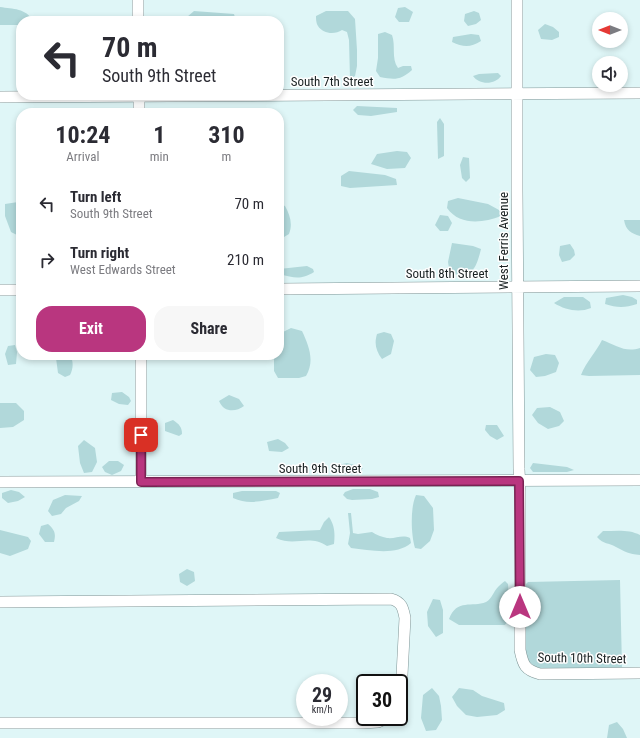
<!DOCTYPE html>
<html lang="en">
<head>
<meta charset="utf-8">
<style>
  body { margin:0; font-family:"Roboto Condensed",sans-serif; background:#f7f7f7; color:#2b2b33; height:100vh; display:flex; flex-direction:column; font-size:15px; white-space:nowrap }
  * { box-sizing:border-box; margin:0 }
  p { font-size:13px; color:#7c7c81 }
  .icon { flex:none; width:22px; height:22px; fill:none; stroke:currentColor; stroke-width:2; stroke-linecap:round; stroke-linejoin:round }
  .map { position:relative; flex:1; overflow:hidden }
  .drawer { position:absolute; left:16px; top:108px; width:268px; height:252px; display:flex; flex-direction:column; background:#fff; border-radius:16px; box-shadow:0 2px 6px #0003 }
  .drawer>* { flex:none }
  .top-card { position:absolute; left:16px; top:16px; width:268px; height:84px; border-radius:16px; box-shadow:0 2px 6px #0003; background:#fff; color:#2b2b33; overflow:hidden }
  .needle { width:26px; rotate:270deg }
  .fabs { position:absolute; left:592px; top:12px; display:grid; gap:8px }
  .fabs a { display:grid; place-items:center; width:36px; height:36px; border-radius:50%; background:#fff; box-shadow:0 2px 6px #0003; font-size:20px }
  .speed { position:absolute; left:296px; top:674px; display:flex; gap:8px; font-size:20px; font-weight:700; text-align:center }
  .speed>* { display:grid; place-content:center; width:52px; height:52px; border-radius:50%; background:#fff; box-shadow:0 2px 6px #0003; line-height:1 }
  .speed small { font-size:10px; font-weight:400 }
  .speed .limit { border:2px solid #111; border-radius:6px; background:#fff; color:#111 }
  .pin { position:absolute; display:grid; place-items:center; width:34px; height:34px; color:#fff; margin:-17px; border-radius:8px; box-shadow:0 2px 6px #0006 }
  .me { position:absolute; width:44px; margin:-22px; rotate:0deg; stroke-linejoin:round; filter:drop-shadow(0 0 3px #0008) }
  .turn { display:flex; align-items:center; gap:14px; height:84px; padding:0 20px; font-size:18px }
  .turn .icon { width:52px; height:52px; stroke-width:2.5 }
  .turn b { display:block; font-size:28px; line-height:34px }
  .eta { display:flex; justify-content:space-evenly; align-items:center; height:68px; text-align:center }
  .eta b { font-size:24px; font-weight:700; line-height:28px }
  .action { display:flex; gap:8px; margin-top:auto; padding:8px 20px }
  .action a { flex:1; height:46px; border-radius:16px; background:#b9367f; color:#fff; font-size:16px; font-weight:700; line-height:46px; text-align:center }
  .action a+a { background:#f7f7f7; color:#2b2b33 }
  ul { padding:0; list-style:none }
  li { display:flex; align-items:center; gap:12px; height:56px; padding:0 20px }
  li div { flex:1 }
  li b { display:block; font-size:15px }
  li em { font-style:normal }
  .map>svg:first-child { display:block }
  .green { fill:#b1d8da }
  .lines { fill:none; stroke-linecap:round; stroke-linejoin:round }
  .street-casing { stroke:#7f9596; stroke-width:12 }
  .street { stroke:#fff; stroke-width:11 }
  .route-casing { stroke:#782353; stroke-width:10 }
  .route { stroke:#b9367f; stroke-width:7 }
  .labels { text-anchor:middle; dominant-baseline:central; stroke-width:3; stroke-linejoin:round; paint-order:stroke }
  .street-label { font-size:13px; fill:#192122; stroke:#fefefe }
</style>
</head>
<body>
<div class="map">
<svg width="640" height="738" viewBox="0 0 640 738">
  <rect width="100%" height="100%" fill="#dff6f7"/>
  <path class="green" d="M0,7C13,9 26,8 33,21H21V25H0Z
    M405,7L413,12L409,22H399L395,17L398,8Z
    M194,11L234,14L236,21H185L187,17Z
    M326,11H348L355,19L357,50V66L355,76L350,79L349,40L347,32L342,30C335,35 323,34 318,26C316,23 316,18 316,16Z
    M474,11L479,13L481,20L476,24L468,26L464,21L465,14Z
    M545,24L553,27L559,32V37L552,40L541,39L538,30Z
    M385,32L392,35C396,46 391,58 398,68L403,66H411L412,70C401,80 395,80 380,77L376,71L378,58V34Z
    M471,34L479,35L481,41C470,48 463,47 452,42L453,37Z
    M498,73L501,76C495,85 479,85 473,76L479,74Z
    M357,106L397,108V112L371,116L358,115L353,110Z
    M155,109L221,110L229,113H151V112Z
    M440,118L444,124V156L438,159L437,122Z
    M397,151L407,152L411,158L405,168L387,169L371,164L377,154Z
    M463,157L469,158L470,178L466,182L462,178L460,165Z
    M349,171L385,175L396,179L397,185L350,188L341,186V176Z
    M458,198L488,204L499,210L501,216C483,223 460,226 447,208L448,201Z
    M18,202L21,204V237L11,232L5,216V204Z
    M279,203L285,206C290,215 293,224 289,234L279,240Z
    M440,215L448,216L452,223L448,231H440L435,225Z
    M624,220H640V236C631,233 626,231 624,220Z
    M452,243L473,246L481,249C476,269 473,277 450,274L448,262Z
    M570,244L574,250L575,255L570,260L562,262L559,255L560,246Z
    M307,266L313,269L314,272C301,280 294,278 280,274L279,269Z
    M623,295L632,297L637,300V304C625,308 617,308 605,304L606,298Z
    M564,297H583L590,302L591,308C579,313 565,310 554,303Z
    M291,328L302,331C309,346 315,361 306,376L299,378H278L274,371V355H279V334Z
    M384,332L391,334L394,341L391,354L382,359C376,351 374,344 377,334Z
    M602,340C616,345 625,353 640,348V375L589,376L581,375C586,362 596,352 602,340Z
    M15,345L17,352L16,364L8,365L5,354L8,346Z
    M546,354L555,355L559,363L556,372L545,376L536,377L530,370L534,357Z
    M53,355H70C74,362 73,369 70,375L65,377L58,373L56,358Z
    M122,392L129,397L131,401L128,405L119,404L111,400L112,393Z
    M229,395L239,399L244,406C236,412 224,413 219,401Z
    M0,403H16L24,411V420L13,427L0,428Z
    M550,407L560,412L564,421L559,426L548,429L538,423L532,415L537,408Z
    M173,420C179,424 182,427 182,434L179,436L165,431V423Z
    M486,425H497L504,436L497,440L490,436L485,430Z
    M278,439L285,443L289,448L282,452L269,451L267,442Z
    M84,440L95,448L97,462L92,472L84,473L80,463L78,446Z
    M109,461H118L124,465L121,471L112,475L105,472L102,467Z
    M347,463L359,466L363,468L359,473L346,474L334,472L333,466Z
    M533,463L567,467L574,470L567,472H533L530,468Z
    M353,489H370L378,492L379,497L372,499L352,500L347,499L343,495L345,492Z
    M11,490L19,492L25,497L18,501L8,503L2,498V493Z
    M242,491H276L280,493L278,498C262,501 248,505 233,498V493Z
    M65,495L82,496L79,501L66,508L61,514L52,516L48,511L53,500Z
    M416,495L424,496L433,508L434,530L430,541L421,549L415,548C411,534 410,508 416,495Z
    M348,513H351L353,533L358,534L372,532C376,535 382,537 387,538C396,539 402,534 410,538L411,543C396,556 370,550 351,548L348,544L350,533Z
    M329,517C335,526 335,534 334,544L327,546C309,534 295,547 276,538L279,532L320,530L324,522Z
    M48,524C55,530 56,534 54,542H45L39,534L41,526Z
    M0,530L28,537L31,541L28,549L10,556L0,553Z
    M603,531C616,531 629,529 640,535V555C628,554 626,552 616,547C608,542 604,545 597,537Z
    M187,569L194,572L195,581L187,586L180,582L179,574Z
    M620,580L622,668L541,669C529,664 526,660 525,647L526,584L528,582Z
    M505,581L508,584L510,617L505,625H459L449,619C457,598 472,608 486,602C492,599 493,592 498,587C500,585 502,583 505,581Z
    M433,599L440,600L443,610V633L436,637L428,626L427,612Z
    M432,688L439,696L441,706L442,720L436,730L426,731L421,718L423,695Z
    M459,688L473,690L482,696L504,703L505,710L497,715L477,717L466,715L457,706L452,697Z
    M617,722L623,729L627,738H607L609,725Z"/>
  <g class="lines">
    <defs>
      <path id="street" d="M138,0V21
        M517,0V190L519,469L520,491V650C523,665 525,670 540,674L640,673
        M139,95V113
        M0,97L640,93
        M279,289L640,286
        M0,290H21
        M0,482L640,480
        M141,482V355
        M0,602L391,599C402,602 403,608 405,618L401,694L399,705
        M0,723H363L378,722L389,717"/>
    </defs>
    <use href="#street" class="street-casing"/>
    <use href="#street" class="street"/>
  </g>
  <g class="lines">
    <defs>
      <path id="route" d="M141,435V482L519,481L520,607"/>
    </defs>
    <use href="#route" class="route-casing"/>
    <use href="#route" class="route"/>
  </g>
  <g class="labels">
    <g class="street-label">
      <text x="332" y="81">South 7th Street</text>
      <text transform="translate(503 241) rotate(-90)">West Ferris Avenue</text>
      <text x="447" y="273">South 8th Street</text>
      <text x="320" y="468">South 9th Street</text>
      <text transform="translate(582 658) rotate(1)">South 10th Street</text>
    </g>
  </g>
</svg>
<div class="fabs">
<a><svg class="needle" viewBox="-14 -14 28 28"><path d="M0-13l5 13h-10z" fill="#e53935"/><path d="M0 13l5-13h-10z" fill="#7c7c81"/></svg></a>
<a><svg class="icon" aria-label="sound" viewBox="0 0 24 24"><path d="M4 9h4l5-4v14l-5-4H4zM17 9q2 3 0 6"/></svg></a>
</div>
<div class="speed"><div>29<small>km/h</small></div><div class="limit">30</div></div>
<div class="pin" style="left:141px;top:435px;background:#d93025"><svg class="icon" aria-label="arrive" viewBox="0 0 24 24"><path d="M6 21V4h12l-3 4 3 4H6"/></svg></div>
<svg class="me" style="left:520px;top:607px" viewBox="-20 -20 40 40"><circle r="19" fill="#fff"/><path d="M0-13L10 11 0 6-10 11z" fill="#b9367f"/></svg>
<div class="top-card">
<div class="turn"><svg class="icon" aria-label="left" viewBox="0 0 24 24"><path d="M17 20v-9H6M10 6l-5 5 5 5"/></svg><div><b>70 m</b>South 9th Street</div></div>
</div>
<section class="drawer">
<div class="eta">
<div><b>10:24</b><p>Arrival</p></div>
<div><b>1</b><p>min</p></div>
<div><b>310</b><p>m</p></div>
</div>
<ul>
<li><svg class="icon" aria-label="left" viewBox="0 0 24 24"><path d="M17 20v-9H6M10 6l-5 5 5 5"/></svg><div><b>Turn left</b><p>South 9th Street</p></div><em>70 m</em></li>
<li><svg class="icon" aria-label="right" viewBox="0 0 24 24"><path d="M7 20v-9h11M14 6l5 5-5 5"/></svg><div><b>Turn right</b><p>West Edwards Street</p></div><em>210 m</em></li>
</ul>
<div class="action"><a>Exit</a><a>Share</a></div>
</section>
</div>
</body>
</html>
